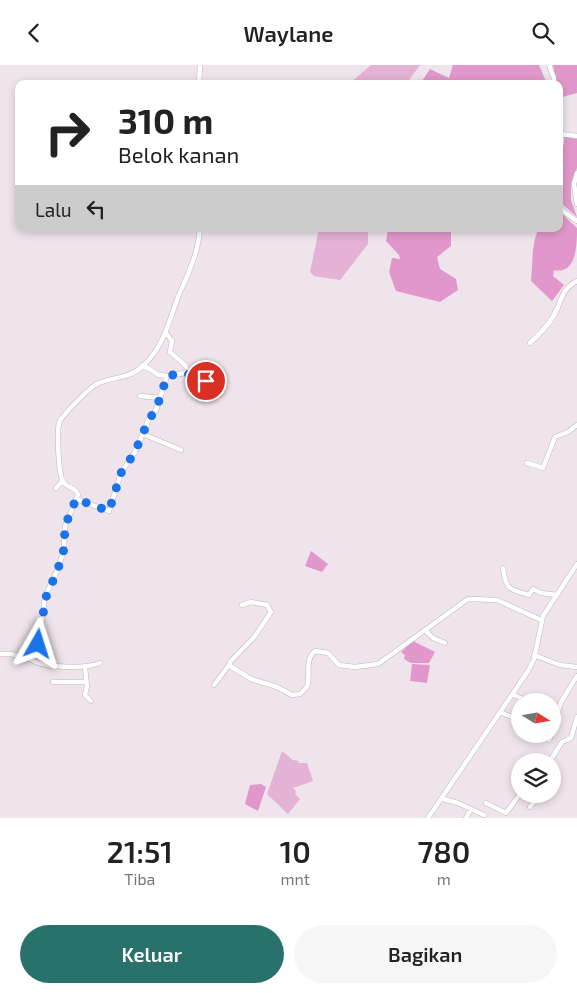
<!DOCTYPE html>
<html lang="id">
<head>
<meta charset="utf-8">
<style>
  body { margin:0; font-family:"Exo 2",sans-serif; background:#f6f6f6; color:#222; height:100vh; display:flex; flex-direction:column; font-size:19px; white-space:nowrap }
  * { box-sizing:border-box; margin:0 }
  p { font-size:16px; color:#767676 }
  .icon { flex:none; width:28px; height:28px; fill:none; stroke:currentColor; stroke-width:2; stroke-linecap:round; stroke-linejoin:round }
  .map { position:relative; height:753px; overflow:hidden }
  .panel { display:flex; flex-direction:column; background:#fff; flex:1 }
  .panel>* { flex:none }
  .top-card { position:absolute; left:15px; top:15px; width:548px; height:152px; border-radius:10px; box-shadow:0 2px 8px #0003; background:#fff; color:#222; overflow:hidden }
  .needle { width:32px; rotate:101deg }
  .tools { position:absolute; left:511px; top:628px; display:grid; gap:10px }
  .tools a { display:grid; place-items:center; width:50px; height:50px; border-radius:50%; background:#fff; box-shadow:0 2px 8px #0003; font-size:25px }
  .pin { position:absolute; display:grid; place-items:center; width:42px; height:42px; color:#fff; margin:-21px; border:2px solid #fff; border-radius:50%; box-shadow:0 1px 5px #0007 }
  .me { position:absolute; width:55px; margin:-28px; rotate:6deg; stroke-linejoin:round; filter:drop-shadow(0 0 4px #0008) }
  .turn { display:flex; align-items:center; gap:18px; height:105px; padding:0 20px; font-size:22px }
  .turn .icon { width:65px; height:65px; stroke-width:2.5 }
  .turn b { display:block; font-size:35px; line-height:42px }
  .then { display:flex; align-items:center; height:48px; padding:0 20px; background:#0003; gap:10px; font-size:19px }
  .eta { display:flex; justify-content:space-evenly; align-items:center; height:85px; text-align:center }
  .eta b { font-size:30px; font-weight:600; line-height:35px }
  .action { display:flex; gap:10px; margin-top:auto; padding:10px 20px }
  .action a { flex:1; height:58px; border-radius:30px; background:#29726c; color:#fff; font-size:20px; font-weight:600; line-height:58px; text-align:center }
  .action a+a { background:#f6f6f6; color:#222 }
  header { display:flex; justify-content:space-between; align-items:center; height:65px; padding:0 20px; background:#fff; font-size:22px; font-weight:600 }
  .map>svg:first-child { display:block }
  .green { fill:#e4b2d4 }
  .forest { fill:#e197cb }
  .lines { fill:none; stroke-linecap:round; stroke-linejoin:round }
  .minor-casing { stroke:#bfb5bc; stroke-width:5.5 }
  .minor { stroke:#fff; stroke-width:4.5 }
  .route { stroke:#1a73e8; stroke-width:9; stroke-dasharray:0 16.2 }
</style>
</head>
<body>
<header><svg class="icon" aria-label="back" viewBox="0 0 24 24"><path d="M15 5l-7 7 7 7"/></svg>Waylane<svg class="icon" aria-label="search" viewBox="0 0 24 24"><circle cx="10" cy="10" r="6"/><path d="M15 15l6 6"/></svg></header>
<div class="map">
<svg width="577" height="753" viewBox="0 0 577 753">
  <rect width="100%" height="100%" fill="#efe4eb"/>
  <path class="green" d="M371,0H420L406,19H349Z
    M319,164H368V179L340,215L314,211L310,207Z
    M282,686L293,695L299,696L298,698H307L313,716L293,723L296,726L295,729L300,734L288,749L267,729Z"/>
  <path class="forest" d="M453,0H539L547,19H420L430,4L449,13Z
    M553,0H577V28L559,33V19H556Z
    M565,71L577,74V103L571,118V135L577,152L560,137L559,105Z
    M559,146L577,163C577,179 577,210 554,205L553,211L564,220L552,236L531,216C533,199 531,183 537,168L535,164H559Z
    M388,164H451V181L437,192L440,204L456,214L458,225L440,237L396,226L389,207L392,193L400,194L399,190L386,176Z
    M311,486L328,499L322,507L305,501Z
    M413,576L435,587L429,598H411L404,594L405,590L401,587Z
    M412,599L430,600L427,618L410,616Z
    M261,719L266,722L258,746L245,739L250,720Z"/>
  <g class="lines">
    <defs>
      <path id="minor" d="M549,0L554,13L553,19
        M199,19L200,0
        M559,54L561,69L559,83
        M561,69L577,71
        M577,108L574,119L577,139
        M559,140L564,147L577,156
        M166,268L172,276L170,287L186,301L188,308
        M530,278C541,268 551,258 557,244C563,230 563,224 577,216
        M143,300L159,310L167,311L185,308L206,316
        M140,331L160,333
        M143,369L181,385
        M527,398L543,403L555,372L568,367L577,360
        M56,423L63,415
        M76,434L109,446L121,408L135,387L149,354L156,345L167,311
        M503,503C506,525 509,524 529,530L533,524L541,528L557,530
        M242,540L251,537L267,540L271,547L255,571L230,597V601L251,614L277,622L292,630L300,629L307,622C311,610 304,595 315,586L328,588L339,600L355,602L378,599L468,534L497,535L541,555
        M425,565L433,573L445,578
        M0,589H11L32,595L33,593L40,573L45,532L58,504L64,484L65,461L78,430C76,422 69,424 64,418C58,411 57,368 59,358C60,352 89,324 95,320C110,311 127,316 144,300C164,280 169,257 178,232C188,209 198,189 200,164
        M534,590L560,600L577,602
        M32,595C46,603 85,604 100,598
        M85,603L87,621L85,630L91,636
        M53,617H85
        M214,620L229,600
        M514,630L525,635
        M502,648L515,653L520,659
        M549,675L561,637L577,611
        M550,696L562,677L571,673L577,652
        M443,734L458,738L484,750
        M486,738L506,748L520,729
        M530,742L535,736L536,729
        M428,753L528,606L534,594L543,551L577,499
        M466,753L471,744"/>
    </defs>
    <use href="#minor" class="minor-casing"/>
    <use href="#minor" class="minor"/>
  </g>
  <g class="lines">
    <path class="route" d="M38,579L46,532L58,504L64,484L65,461L76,434L109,446L121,408L135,387L149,354L156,345L167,311L185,308L206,316"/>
  </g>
</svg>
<div class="tools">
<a><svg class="needle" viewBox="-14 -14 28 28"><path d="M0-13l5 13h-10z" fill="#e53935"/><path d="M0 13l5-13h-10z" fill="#767676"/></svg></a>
<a><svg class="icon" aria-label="layers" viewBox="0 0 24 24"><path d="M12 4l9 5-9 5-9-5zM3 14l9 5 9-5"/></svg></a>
</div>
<div class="pin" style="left:206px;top:316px;background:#d93025"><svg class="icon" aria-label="arrive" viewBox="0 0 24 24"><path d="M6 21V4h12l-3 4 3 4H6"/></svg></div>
<svg class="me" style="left:38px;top:579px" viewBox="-20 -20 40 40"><path d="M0-17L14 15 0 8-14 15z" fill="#1a73e8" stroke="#fff" stroke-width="4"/></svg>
<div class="top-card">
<div class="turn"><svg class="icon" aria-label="right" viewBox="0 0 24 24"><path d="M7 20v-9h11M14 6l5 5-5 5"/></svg><div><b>310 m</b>Belok kanan</div></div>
<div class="then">Lalu<svg class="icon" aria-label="left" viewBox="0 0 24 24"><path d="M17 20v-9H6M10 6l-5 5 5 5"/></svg></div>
</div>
</div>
<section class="panel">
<div class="eta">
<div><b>21:51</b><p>Tiba</p></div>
<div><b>10</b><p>mnt</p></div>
<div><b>780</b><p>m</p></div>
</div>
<div class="action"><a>Keluar</a><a>Bagikan</a></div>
</section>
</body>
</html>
